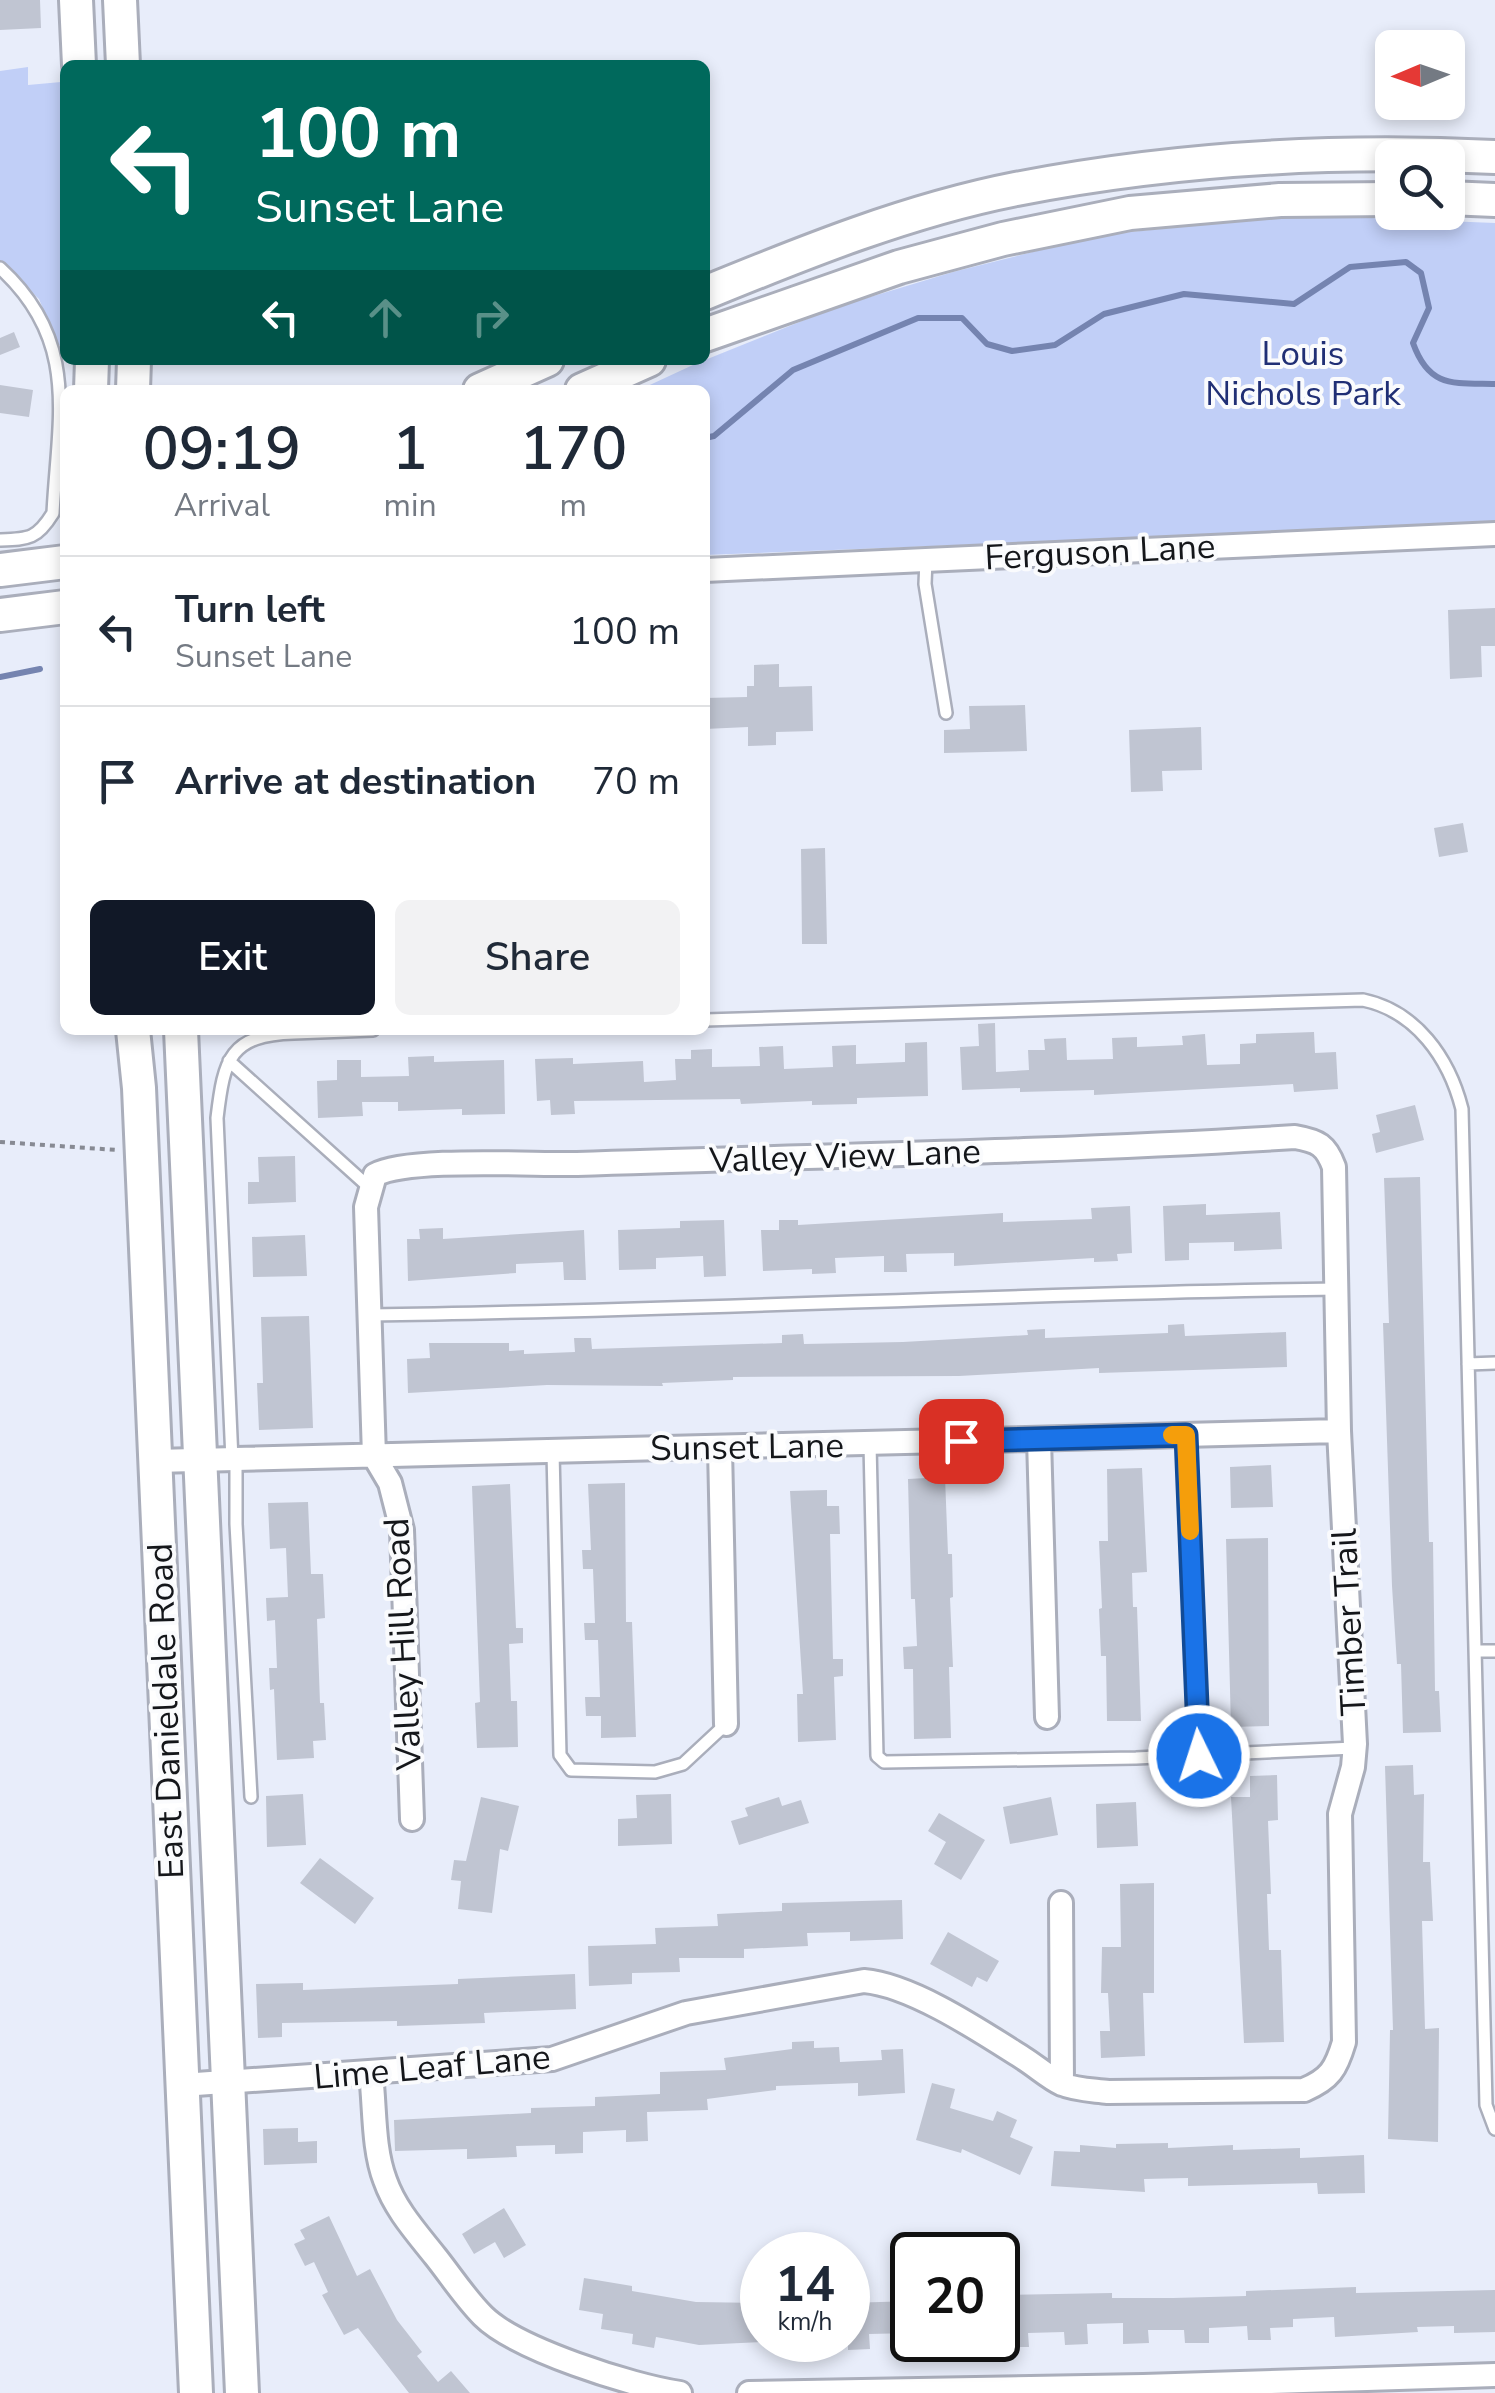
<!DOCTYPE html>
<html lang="en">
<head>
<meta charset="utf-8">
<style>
  body { margin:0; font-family:"Nunito Sans",sans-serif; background:#f2f2f3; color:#1f2937; height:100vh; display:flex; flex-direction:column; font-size:38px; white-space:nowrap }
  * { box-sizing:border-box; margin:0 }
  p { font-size:32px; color:#747a83 }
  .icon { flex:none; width:55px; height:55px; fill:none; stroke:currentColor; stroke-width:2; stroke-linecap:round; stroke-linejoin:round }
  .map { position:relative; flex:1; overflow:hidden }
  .sheet { position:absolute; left:60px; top:385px; width:650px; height:650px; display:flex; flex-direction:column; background:#fff; border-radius:15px; box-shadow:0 5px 15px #0003 }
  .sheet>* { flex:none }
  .top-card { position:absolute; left:60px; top:60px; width:650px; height:305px; border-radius:15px; box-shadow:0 5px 15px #0003; background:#00695c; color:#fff; overflow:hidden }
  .needle { width:65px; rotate:268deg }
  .controls { position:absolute; left:1375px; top:30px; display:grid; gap:20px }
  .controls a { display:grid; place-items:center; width:90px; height:90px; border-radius:15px; background:#fff; box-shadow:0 5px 15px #0003; font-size:50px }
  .speed { position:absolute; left:740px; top:2232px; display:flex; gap:20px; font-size:50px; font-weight:700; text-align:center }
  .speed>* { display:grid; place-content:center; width:130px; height:130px; border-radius:50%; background:#fff; box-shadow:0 5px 15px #0003; line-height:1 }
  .speed small { font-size:25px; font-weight:400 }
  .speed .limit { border:5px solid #111; border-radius:15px; background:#fff; color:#111 }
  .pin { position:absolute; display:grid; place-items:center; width:85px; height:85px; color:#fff; margin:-42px; border-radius:20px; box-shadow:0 5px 15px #0006 }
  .me { position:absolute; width:110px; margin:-55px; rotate:356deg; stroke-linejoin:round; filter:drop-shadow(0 0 8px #0008) }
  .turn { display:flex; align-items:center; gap:35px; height:210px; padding:0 30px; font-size:45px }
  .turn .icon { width:130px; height:130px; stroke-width:2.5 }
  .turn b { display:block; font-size:70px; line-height:85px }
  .lanes { display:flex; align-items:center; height:95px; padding:0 30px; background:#0003; justify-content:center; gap:50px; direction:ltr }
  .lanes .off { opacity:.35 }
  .eta { display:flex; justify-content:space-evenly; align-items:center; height:170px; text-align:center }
  .eta b { font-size:60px; font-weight:600; line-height:70px }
  .action { display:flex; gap:20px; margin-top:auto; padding:20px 30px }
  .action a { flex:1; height:115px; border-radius:15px; background:#111827; color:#fff; font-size:40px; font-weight:600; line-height:115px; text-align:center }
  .action a+a { background:#f2f2f3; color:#1f2937 }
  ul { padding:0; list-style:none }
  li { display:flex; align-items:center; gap:30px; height:150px; padding:0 30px; border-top:2px solid #e0e1e3 }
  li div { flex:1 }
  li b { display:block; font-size:38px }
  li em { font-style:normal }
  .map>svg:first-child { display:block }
  .green { fill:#c1cff7 }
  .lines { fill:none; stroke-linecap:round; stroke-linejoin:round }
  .stream { stroke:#7584b0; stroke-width:6 }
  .building { fill:#c0c5d2 }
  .lane-casing { stroke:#aaaebb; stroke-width:16 }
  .street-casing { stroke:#aaaebb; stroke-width:28 }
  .secondary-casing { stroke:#aaaebb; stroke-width:38 }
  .path { stroke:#878a93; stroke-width:4; stroke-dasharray:5 5; stroke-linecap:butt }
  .lane { stroke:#fff; stroke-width:11 }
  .street { stroke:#fff; stroke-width:22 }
  .secondary { stroke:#fff; stroke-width:32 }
  .route-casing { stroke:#114b97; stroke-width:25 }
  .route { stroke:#1a73e8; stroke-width:18 }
  .slow { stroke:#f59e0b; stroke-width:18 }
  .labels { text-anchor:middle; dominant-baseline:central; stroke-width:8; stroke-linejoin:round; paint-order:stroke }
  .park-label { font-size:35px; fill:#202f75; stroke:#fafbfd }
  .street-label { font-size:35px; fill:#14161a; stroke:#fafbfd }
</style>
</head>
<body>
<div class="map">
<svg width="1495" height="2393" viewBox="0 0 1495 2393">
  <rect width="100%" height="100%" fill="#e8edfa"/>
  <path class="green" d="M28,67V85L61,82L65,163V346L58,345L39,299L0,262V71Z
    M1298,215L1495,223V524L705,555V390H639L695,364L837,307L953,272L1100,235Z"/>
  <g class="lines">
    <path class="stream" d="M705,438L714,436L793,370L918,318H962L987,344L1012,351L1055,345L1104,314L1184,294L1294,304L1350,267L1406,262L1421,273L1429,308L1413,343C1429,388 1453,383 1495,384
      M0,677L40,669"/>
  </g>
  <path class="building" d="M0,0H40L41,28L0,30Z
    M14,332L20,347L0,355V338Z
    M0,385L33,390L29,417L0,413Z
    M1495,608V646H1481L1482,677L1450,679L1448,610Z
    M779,664V687L812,686L813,731L776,732V745L748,746V727L705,729V698L747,697V686H754V665Z
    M1025,705L1027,751L944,753V730L970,729L969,706Z
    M1201,727L1202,770L1162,771L1163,791L1131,792L1129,730Z
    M1463,823L1468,852L1439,857L1434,828Z
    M825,848L827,944H802L801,849Z
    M995,1023L996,1072L1029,1070L1028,1050H1045L1044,1039L1066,1038L1067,1060L1113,1059L1112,1038L1137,1037V1047L1183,1045L1182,1036L1205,1034L1207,1065L1240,1064V1044L1256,1043V1034L1314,1032L1315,1053L1336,1052L1338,1089L1294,1092L1293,1084L1094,1095V1090L1020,1092V1088L962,1090L960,1047L979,1046L978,1024Z
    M927,1042L928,1096L857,1098V1104L812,1105V1101L741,1104L740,1099L574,1101L575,1114L551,1115L550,1100L537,1101L535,1059L573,1058V1064L643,1061L644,1082L676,1080L675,1059H691V1050L712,1049V1067L760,1066L759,1047L783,1046L784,1069L833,1067L832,1046L856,1045V1064L905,1062V1043Z
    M434,1056V1062L504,1060L505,1114L462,1115V1109L398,1111V1102H362L363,1116L318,1118L317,1081L337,1080V1060H361V1077L409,1076L408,1057Z
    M1415,1105L1424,1140L1376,1153L1372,1134L1380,1132L1376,1115Z
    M295,1156L296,1202L248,1204V1182H259L258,1157Z
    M1420,1177L1429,1542H1433L1435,1691H1439L1441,1732L1403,1733L1401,1664H1397L1392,1586L1383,1323H1389L1384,1178Z
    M1206,1204V1215L1280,1212L1282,1249L1234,1251V1242L1189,1243V1260L1165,1261L1163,1206Z
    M1130,1206L1132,1253L1117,1254L1118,1261L1094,1262V1258L954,1266V1253L906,1254L907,1272H884V1256L835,1258L836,1273L812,1274V1269L763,1271L761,1230H779V1220H798V1225L1003,1213V1222L1092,1219L1091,1208Z
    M724,1220L726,1276L704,1277L703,1256L656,1258V1269L619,1270L618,1230L680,1228V1221Z
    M443,1228V1239L584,1230L586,1280H564L563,1262L516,1264V1273L408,1281L407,1239H420L419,1229Z
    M305,1235L307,1276L253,1277L252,1237Z
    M309,1316L313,1428L259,1430L257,1383H263L261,1317Z
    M1184,1324L1185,1336L1286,1332L1287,1367L1099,1373V1368L959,1376L733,1377V1380L662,1383L663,1386L547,1385L408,1393L407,1359L430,1358L429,1343H509V1351L524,1350V1354L575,1352L574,1338H591L592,1349L782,1343V1335L803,1334L804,1344L903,1342L1028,1335L1027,1330L1045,1329V1338L1168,1333V1325Z
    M1271,1465L1273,1507L1231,1508L1230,1467Z
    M1142,1468L1147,1572L1132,1573L1133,1607H1137L1141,1721H1107L1106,1656H1101L1099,1609L1102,1608L1099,1541H1108L1107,1469Z
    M945,1477L948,1554H952L953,1597L950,1598L953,1667H949L951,1738L914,1739L913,1669H904L903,1647L917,1646L915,1599H911L908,1479Z
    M625,1483L626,1622H632L636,1737L601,1738V1716H586L585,1697H600L598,1640H585L584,1623H595L593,1569H583L582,1550H591L588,1484Z
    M510,1484L516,1628H523V1643L509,1644L511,1701H517L518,1747L477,1748L475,1703L480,1702L472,1486Z
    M827,1490V1506H839L840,1534H830L833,1659H843V1676L834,1677L836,1740L798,1742L797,1694H803L790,1491Z
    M308,1502L311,1574H323L325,1618L317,1619L320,1703H324L326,1740L313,1741L314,1758L277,1760L274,1689L270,1690L269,1668H277L275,1620L267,1621L266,1598L288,1597L286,1548L270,1549L268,1503Z
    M1268,1538L1269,1726L1231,1727L1226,1539Z
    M1413,1765L1414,1795L1424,1794L1423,1862H1430L1433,1921H1422L1425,2029L1439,2028L1438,2142L1388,2139L1390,2030H1393L1385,1766Z
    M1277,1775L1278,1820L1268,1821L1271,1894H1267L1269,1950H1281L1284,2042L1244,2043L1231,1797H1250V1776Z
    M303,1794L306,1845L267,1847L266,1796Z
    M671,1794L672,1844L618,1846V1819L637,1818L636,1795Z
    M481,1797L519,1806L508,1851L500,1849L492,1913L458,1909L461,1881L451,1880L454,1860L466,1861Z
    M779,1797L782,1806L801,1800L809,1823L739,1845L731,1821L748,1816L745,1808Z
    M1051,1797L1058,1835L1010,1844L1003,1807Z
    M1136,1802L1138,1846L1097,1848L1096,1804Z
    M939,1813L985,1840L961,1880L934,1864L946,1842L928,1831Z
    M320,1858L374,1898L355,1924L300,1883Z
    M1154,1883V1993H1143L1145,2056L1101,2058L1100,2031H1110L1108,1993H1101L1102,1947H1121L1120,1884Z
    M902,1900L903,1939L850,1941V1932L807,1933L808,1946L744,1949V1958H679L680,1972L632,1973V1984L589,1986L588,1946L656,1944L655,1928L718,1926L717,1914L782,1911V1903Z
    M948,1932L999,1961L987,1982L977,1977L972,1987L930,1964Z
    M575,1974L576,2009L484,2013L485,2023L397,2026V2021L282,2023V2037L258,2038L256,1984L303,1983V1990L458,1984V1979Z
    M814,2041V2048L839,2047L840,2062L882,2060L881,2050L903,2049L905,2093L858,2096V2083L776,2086V2090L707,2099L708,2110L647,2112L648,2141L626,2142V2130L583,2132V2153L555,2154V2145L516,2146L517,2157L467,2159V2149L395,2151L394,2120L531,2113V2108L595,2106V2097L660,2094V2072L726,2070L724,2058L792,2049V2042Z
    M932,2083L955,2089L950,2108L993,2121L997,2111L1017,2120L1010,2137L1033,2147L1020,2175L962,2149L961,2153L916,2140Z
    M298,2128V2142L317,2141V2163L264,2165L263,2129Z
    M1168,2143V2148L1233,2145V2150L1300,2148V2158L1364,2155L1365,2193L1318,2194L1317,2183L1188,2186V2178L1144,2179L1145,2192L1051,2186L1054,2151L1080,2152V2145L1116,2148V2144Z
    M504,2208L526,2245L504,2258L495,2242L474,2254L462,2234Z
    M329,2216L357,2276L370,2269L397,2320L422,2352L417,2356L438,2382L451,2371L470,2393H409L358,2328L344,2335L322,2295L328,2292L314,2262L305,2266L294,2244L305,2239L300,2230Z
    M584,2278L632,2286V2291L696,2302L762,2303V2342L699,2345L656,2337L654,2348L632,2344L633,2334L601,2329L603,2314L579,2310Z
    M1356,2287V2293L1495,2290V2332L1454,2333V2326L1417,2327L1418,2332L1335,2337L1334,2317L1293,2319V2327L1270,2328L1271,2340H1248L1247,2326L1209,2328V2343H1185L1184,2330H1148L1149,2343L1123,2344V2323L1087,2324L1088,2344L1065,2345L1064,2332L1028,2333L1029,2347H1004L1002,2295L1112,2293V2298H1173L1246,2296V2291Z
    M912,2301V2333L869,2334L870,2349L848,2350V2303Z"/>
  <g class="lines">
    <defs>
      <path id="lane" d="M0,268C80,341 58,417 53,513C37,539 29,539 0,540
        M926,560L925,584L946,713
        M705,1020L1363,1000C1416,1011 1449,1058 1462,1109L1486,2105L1495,2129
        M229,1061L370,1188
        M370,1315C692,1311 1014,1293 1337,1289
        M1468,1364L1495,1363
        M1186,1435L1199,1755
        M870,1444L877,1756L884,1762L1136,1758L1354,1748
        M553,1452L560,1755L571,1770L655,1772L683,1764L726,1724
        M232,1460L217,1118C224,1058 230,1035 294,1033C320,1032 346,1031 373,1030
        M236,1460V1524L251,1797
        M1476,1651H1495"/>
      <path id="street" d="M705,570L1495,534
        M1039,1439L1047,1717
        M720,1448L726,1724
        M155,1461L1339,1431
        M1061,1903L1062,2084
        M371,2074C375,2108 373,2149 385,2180C395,2209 416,2232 435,2256C451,2276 465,2298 483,2316C516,2349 632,2386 680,2393
        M182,2085L552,2059L686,2013L864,1981C912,1985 982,2032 1023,2058C1036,2066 1049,2078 1062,2084C1076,2090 1093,2090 1108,2092L1304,2090C1330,2079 1336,2069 1344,2042L1340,1814L1353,1767L1355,1744L1339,1431L1334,1167C1326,1145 1318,1141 1295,1137C1056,1152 817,1156 577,1164C532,1165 408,1157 375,1175L366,1207L374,1456L390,1483L402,1530L412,1819
        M749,2393L1143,2386L1495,2375"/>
      <path id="secondary" d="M76,0L79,65
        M120,0L123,65
        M1448,198L1495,200
        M705,293C805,252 909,210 1016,189C1176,158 1333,149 1495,157
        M705,335L899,267L1003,239L1130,213L1280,200L1392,199
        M91,390L92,360
        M133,390L134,360
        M480,390L547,360
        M582,390L649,360
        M0,570L65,562
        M0,615L65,607
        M133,1030L139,1088L196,2393
        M181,1030L242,2393"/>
    </defs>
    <use href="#lane" class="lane-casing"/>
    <use href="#street" class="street-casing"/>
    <use href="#secondary" class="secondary-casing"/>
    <path class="path" d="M0,1142L117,1150"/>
    <use href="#lane" class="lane"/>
    <use href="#street" class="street"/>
    <use href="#secondary" class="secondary"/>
  </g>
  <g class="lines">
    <defs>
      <path id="route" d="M961,1441L1186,1435L1199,1756"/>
    </defs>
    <use href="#route" class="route-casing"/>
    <use href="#route" class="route"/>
    <path class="slow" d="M1172,1435H1186L1190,1531"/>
  </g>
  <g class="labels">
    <g class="park-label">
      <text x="1303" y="353">Louis<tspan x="1303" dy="40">Nichols Park</tspan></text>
    </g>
    <g class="street-label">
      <text transform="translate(1100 552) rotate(-3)">Ferguson Lane</text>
      <text transform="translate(845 1156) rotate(-2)">Valley View Lane</text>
      <text transform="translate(747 1447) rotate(-1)">Sunset Lane</text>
      <text transform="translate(1349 1622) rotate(-93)">Timber Trail</text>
      <text transform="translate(403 1644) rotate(-93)">Valley Hill Road</text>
      <text transform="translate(166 1711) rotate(-92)">East Danieldale Road</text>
      <text transform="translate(432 2067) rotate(-5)">Lime Leaf Lane</text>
    </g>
  </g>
</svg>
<div class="controls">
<a><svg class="needle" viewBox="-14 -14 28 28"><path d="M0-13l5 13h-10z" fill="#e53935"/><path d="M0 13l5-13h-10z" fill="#747a83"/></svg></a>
<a><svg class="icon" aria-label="search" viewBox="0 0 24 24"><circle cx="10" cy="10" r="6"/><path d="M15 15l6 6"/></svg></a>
</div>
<div class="speed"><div>14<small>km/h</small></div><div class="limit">20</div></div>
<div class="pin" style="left:961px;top:1441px;background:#d93025"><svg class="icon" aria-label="arrive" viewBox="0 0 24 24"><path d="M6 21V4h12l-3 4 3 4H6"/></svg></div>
<svg class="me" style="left:1199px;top:1756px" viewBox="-20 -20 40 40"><circle r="17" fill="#1a73e8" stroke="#fff" stroke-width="3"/><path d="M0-11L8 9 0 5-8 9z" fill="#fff"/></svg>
<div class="top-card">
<div class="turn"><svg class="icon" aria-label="left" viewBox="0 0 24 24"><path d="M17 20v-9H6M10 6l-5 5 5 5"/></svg><div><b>100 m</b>Sunset Lane</div></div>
<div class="lanes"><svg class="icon" aria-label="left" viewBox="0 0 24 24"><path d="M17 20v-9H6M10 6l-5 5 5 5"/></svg><svg class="icon off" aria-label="ahead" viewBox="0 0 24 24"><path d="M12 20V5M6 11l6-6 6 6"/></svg><svg class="icon off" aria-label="right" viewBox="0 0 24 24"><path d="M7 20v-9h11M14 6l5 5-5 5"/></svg></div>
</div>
<section class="sheet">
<div class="eta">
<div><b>09:19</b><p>Arrival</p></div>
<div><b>1</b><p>min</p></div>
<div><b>170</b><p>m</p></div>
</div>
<ul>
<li><svg class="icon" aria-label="left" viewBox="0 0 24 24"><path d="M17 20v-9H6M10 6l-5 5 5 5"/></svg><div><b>Turn left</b><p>Sunset Lane</p></div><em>100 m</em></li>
<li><svg class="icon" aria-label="arrive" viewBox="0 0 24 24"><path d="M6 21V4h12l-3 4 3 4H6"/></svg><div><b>Arrive at destination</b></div><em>70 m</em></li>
</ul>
<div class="action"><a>Exit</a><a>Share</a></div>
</section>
</div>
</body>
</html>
